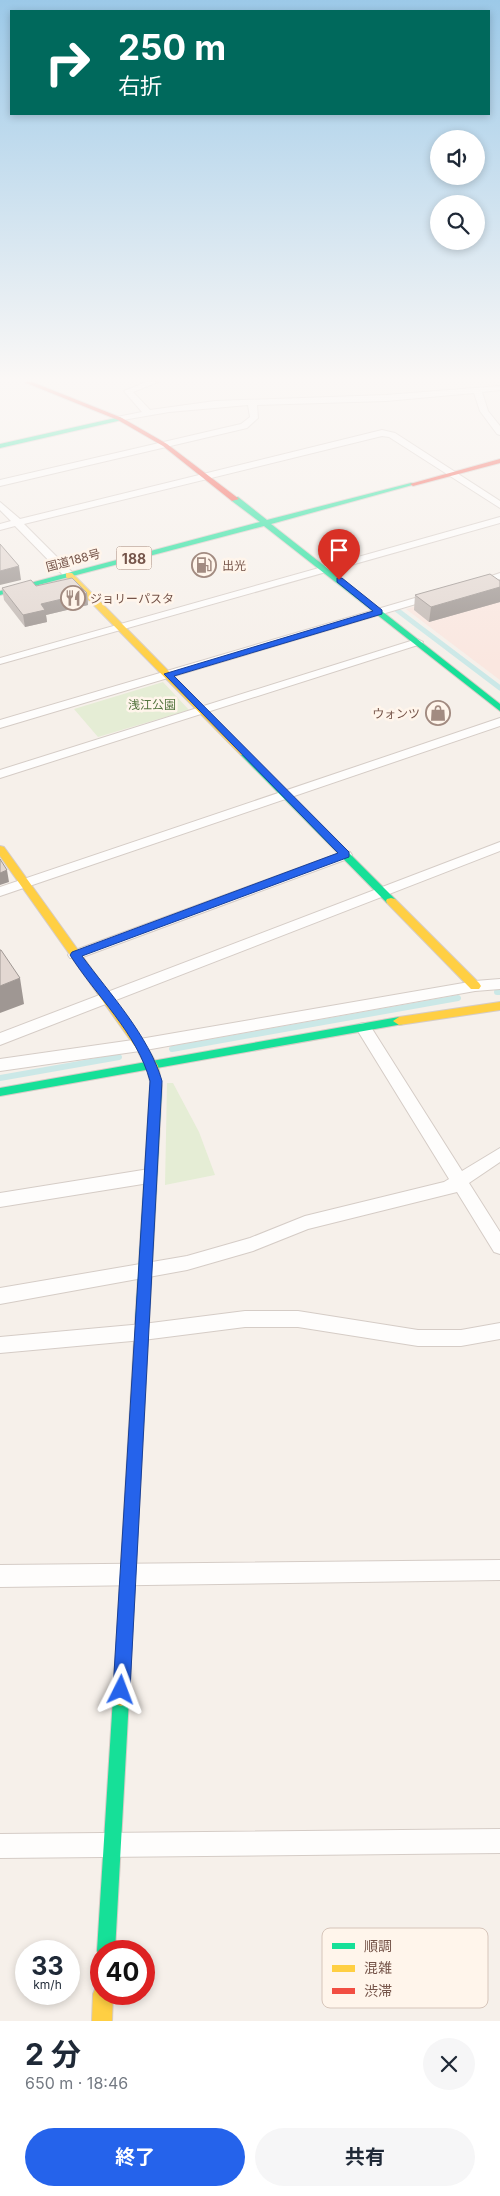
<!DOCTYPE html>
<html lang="ja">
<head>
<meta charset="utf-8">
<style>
  body { margin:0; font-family:Inter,"Noto Sans JP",sans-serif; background:#f6f6f7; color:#1f2937; height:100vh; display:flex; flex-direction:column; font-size:19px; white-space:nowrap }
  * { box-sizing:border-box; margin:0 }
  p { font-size:16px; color:#747a83 }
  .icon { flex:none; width:28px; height:28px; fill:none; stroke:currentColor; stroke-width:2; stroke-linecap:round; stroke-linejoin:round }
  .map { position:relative; height:2021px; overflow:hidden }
  .side { display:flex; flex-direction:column; background:#fff; flex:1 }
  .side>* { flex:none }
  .guide { position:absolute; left:10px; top:10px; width:480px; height:105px; border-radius:0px; box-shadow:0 2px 8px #0003; background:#00695c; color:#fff; overflow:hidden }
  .tools { position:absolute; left:430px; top:130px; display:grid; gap:10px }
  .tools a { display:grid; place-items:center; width:55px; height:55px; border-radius:50%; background:#fff; box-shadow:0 2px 8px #0003; font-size:25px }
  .speed { position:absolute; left:15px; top:1940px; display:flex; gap:10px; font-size:25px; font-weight:700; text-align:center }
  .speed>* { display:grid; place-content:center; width:65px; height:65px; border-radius:50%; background:#fff; box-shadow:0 2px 8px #0003; line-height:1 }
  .speed small { font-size:12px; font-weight:400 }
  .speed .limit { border:8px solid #d22; background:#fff; color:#111 }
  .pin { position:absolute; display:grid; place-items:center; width:42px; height:42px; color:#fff; margin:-51px -21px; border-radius:50% 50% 50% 0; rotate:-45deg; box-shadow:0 0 5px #0007 }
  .pin .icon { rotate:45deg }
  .me { position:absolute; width:55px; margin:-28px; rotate:3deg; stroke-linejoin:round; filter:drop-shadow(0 0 4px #0008) }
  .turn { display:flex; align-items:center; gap:18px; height:105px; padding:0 25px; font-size:22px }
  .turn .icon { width:65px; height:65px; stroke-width:2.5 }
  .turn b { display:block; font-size:35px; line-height:42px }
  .round { display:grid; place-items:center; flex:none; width:52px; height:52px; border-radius:26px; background:#f6f6f7 }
  .headline { display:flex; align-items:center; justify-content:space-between; height:85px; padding:0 25px }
  h1 { font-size:30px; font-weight:700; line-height:38px }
  .action { display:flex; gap:10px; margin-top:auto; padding:10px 25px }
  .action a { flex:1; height:58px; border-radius:30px; background:#2563eb; color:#fff; font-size:20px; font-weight:700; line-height:58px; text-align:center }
  .action a+a { background:#f6f6f7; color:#1f2937 }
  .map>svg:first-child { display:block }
  .commercial { fill:#fae7e0 }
  .green { fill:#e5edd5 }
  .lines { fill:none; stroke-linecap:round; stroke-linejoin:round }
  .stream-far1 { stroke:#cbe8e7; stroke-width:5 }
  .stream { stroke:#cbe8e7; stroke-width:6 }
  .street-casing { stroke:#d5ccc6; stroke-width:2 }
  .fast-casing { stroke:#d6ccc6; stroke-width:2 }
  .slow-casing { stroke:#d6ccc6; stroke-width:2 }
  .jam-casing { stroke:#d6ccc6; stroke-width:2 }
  .street { fill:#fefdfc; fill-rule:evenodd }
  .fast { fill:#16e098; fill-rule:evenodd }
  .slow { fill:#ffcf43; fill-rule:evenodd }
  .jam { fill:#f24e42; fill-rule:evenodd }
  .wall { fill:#c3bab5 }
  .shaded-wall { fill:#9f9793 }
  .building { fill:#e3d8d2; stroke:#9f9793 }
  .route { fill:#2563eb; stroke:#184099 }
  .labels { text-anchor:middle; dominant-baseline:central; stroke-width:5; stroke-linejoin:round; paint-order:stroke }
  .far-street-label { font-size:12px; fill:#755449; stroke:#fff5eb }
  .far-poi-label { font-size:12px; fill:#755449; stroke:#fff5eb; text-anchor:start }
  .far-park-label { font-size:12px; fill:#55753f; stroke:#fff5eb }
  .shield { fill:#fff5eb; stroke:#9e847a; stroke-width:1 }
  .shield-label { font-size:14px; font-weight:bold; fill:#755449 }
  .key { fill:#fff5eb; stroke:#d6c5ba; stroke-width:1 }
  .key-label { font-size:14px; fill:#755449 }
</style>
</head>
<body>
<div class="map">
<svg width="500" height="2021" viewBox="0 0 500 2021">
  <rect width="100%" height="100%" fill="#f6f0ea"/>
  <path class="commercial" d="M500,580V680L406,609Z"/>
  <path class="green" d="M163,682L189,710L98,737L74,709Z
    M167,1083H173L199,1132L215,1175L165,1185Z"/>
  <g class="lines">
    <path class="stream-far1" d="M397,610L500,688"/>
    <path class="stream" d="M497,992H500
      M172,1049L458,998
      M0,1078L119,1057"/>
    <defs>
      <path id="street" d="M146,382H158L133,392L150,410L215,401L386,395L500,386V390L482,392L488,411L500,426V435L497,434L480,411L474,393L386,401L257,405L258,418L247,428L0,486V480L241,424L250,417L248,405L169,412L117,421V417L142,412L124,391Z
        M382,430L395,433L500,501V508L389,437L382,436L24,524L73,573V577H65L15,526L0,530V524L11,521L0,510V502L20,519Z
        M500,517V523L0,664V658Z
        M500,573V579L476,586L471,583Z
        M432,593L437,596L436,598L0,728V720Z
        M417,639L423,642L421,644L0,778V770Z
        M500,718V726L0,896V887Z
        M500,842V851L0,1045V1033Z
        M345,851L350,852L352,855L350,858L80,958H70L68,955L70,952Z
        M500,979V989L475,991L140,1051L0,1071V1059L140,1039L475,981Z
        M364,1023L369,1024L462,1171L500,1148V1162L469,1183L500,1232V1254L494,1252L457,1192L308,1229L253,1251L187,1270L0,1304V1288L187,1256L250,1238L305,1216L444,1182L449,1179L356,1028L359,1024Z
        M149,1169L155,1171L157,1176L155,1181L149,1183L0,1207V1193Z
        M245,1311H298L418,1330H461L500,1323V1339L461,1346H418L298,1327H245L143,1340L0,1353V1337L143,1324Z
        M500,1560V1580L0,1587V1565Z
        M500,1829V1853L0,1858V1834Z"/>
      <path id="fast" d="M120,417L123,419L122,420L0,448V444Z
        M411,483L416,484L271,524L500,704V711L264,526L0,595V591L260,522L232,501V497H238L267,520Z
        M244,750L247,751L395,899L396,901L395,903H387L241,755V751Z
        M399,1017L405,1021L403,1024L0,1096V1088Z
        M156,1082L160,1083L162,1086L149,1324L147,1328L142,1330L137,1328L135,1324L150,1086L152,1083Z
        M121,1690L127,1692L129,1698L115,1951H101V1958L97,1951L113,1698L115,1692Z"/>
      <path id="slow" d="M66,573H72L247,751V755H241L66,577Z
        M0,846L4,847L144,1042L158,1066L162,1086L160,1089H152L146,1066L136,1048L0,856Z
        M391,898L395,899L479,983L481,986L479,989H471L387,903L386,901L387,899Z
        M500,1002V1010L399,1025L393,1021L399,1017Z
        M142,1318L147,1320L149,1324L129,1698L127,1704L121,1706L115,1704L113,1698L135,1324L137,1320Z
        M101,1985V1994H113L112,2021H92L93,1994L96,1987Z"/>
      <path id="jam" d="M24,382H32L122,418L167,444L239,499L232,501L163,446L118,420Z
        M500,459V463L413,486L410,484Z"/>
    </defs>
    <use href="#street" class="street-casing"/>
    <use href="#fast" class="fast-casing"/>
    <use href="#slow" class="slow-casing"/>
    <use href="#jam" class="jam-casing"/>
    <use href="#street" class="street"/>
    <use href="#fast" class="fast"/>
    <use href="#slow" class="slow"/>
    <use href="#jam" class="jam"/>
  </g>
  <path class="wall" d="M500,581V602L429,622L414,610L415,595Z
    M2,588L87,593L88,605L46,615L47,622L25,627L4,600Z"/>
  <path class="shaded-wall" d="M19,566L21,580L0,585V571Z
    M500,587V602L429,622L431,607Z
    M87,593L88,605L46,615L47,622L25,627L23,615L41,604Z
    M7,870L9,882L0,885V873Z
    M20,978L24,1004L0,1013V986Z"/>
  <path class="building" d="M0,544L19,566L0,571Z
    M490,574L500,581V587L431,607L415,595Z
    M72,578L87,593L41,604L45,610L23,615L2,588L31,580L36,586Z
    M0,859L7,870L0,873Z
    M0,950H1L20,978L0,986Z"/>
  <linearGradient id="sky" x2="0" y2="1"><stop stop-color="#9cc9e8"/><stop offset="0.57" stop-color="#fbf8f6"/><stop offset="1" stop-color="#fbf8f6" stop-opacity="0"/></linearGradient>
  <rect width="500" height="665" fill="url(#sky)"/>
  <path class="route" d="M337,578H342L382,610V614L174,676L349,852V857L82,956C110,994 149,1036 162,1081L130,1690L127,1696L121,1698L115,1696L113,1690L150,1081C137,1033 96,996 70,955L72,952L338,853L164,674L373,611L337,582Z"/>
  <defs>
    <symbol id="fuel-ring" viewBox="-11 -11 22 22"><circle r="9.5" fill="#fff5eb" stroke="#a28b81" stroke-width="1.5"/><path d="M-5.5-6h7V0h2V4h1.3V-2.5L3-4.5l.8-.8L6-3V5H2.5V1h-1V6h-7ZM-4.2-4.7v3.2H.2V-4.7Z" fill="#a28b81"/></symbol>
    <symbol id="restaurant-ring" viewBox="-11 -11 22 22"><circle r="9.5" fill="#fff5eb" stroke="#a28b81" stroke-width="1.5"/><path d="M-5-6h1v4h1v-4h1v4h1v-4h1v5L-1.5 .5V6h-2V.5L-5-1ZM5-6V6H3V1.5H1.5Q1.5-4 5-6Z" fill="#a28b81"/></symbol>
    <symbol id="shop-ring" viewBox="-11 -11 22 22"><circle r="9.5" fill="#fff5eb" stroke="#a28b81" stroke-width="1.5"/><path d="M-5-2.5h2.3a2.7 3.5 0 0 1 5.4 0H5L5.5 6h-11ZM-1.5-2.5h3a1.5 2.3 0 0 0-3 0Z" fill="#a28b81"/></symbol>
  </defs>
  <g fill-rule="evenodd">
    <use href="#fuel-ring" x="190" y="551" width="28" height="28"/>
    <use href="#restaurant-ring" x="59" y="584" width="28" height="28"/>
    <use href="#shop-ring" x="424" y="699" width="28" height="28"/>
  </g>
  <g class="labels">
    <g class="far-street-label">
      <text transform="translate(73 560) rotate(-15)">国道188号</text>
    </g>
    <g class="far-poi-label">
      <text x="222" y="565">出光</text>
      <text x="90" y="598">ジョリーパスタ</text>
      <text x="420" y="713" text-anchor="end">ウォンツ</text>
    </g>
    <g class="far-park-label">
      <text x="152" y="704">浅江公園</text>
    </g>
    <rect class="shield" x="116.5" y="546.5" width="35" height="23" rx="4"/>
    <g class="shield-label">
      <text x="134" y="558">188</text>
    </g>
  </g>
  <rect x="322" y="1928" width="166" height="80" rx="8" class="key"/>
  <rect x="332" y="1943" width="23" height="6" fill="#16e098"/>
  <rect x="332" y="1965" width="23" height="7" fill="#ffcf43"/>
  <rect x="332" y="1988" width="23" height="6" fill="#f24e42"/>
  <g class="key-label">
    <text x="364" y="1951">順調</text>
    <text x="364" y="1973">混雑</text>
    <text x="364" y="1996">渋滞</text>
  </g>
</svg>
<div class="tools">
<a><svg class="icon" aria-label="sound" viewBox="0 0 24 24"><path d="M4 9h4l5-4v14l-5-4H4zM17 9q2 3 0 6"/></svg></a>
<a><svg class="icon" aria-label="search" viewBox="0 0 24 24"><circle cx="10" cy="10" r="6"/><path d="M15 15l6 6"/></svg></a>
</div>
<div class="speed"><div>33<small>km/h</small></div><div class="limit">40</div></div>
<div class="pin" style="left:339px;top:580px;background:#d93025"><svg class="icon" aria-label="arrive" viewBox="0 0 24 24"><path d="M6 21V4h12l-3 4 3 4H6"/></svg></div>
<svg class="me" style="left:121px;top:1690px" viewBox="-20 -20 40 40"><path d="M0-17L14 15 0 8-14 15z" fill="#2563eb" stroke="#fff" stroke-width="4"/></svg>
<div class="guide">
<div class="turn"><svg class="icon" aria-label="right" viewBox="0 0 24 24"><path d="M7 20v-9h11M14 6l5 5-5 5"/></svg><div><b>250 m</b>右折</div></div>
</div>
</div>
<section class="side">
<div class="headline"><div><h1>2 分</h1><p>650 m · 18:46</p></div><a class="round"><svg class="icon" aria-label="close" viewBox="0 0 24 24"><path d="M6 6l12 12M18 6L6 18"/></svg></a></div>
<div class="action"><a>終了</a><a>共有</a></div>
</section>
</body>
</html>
